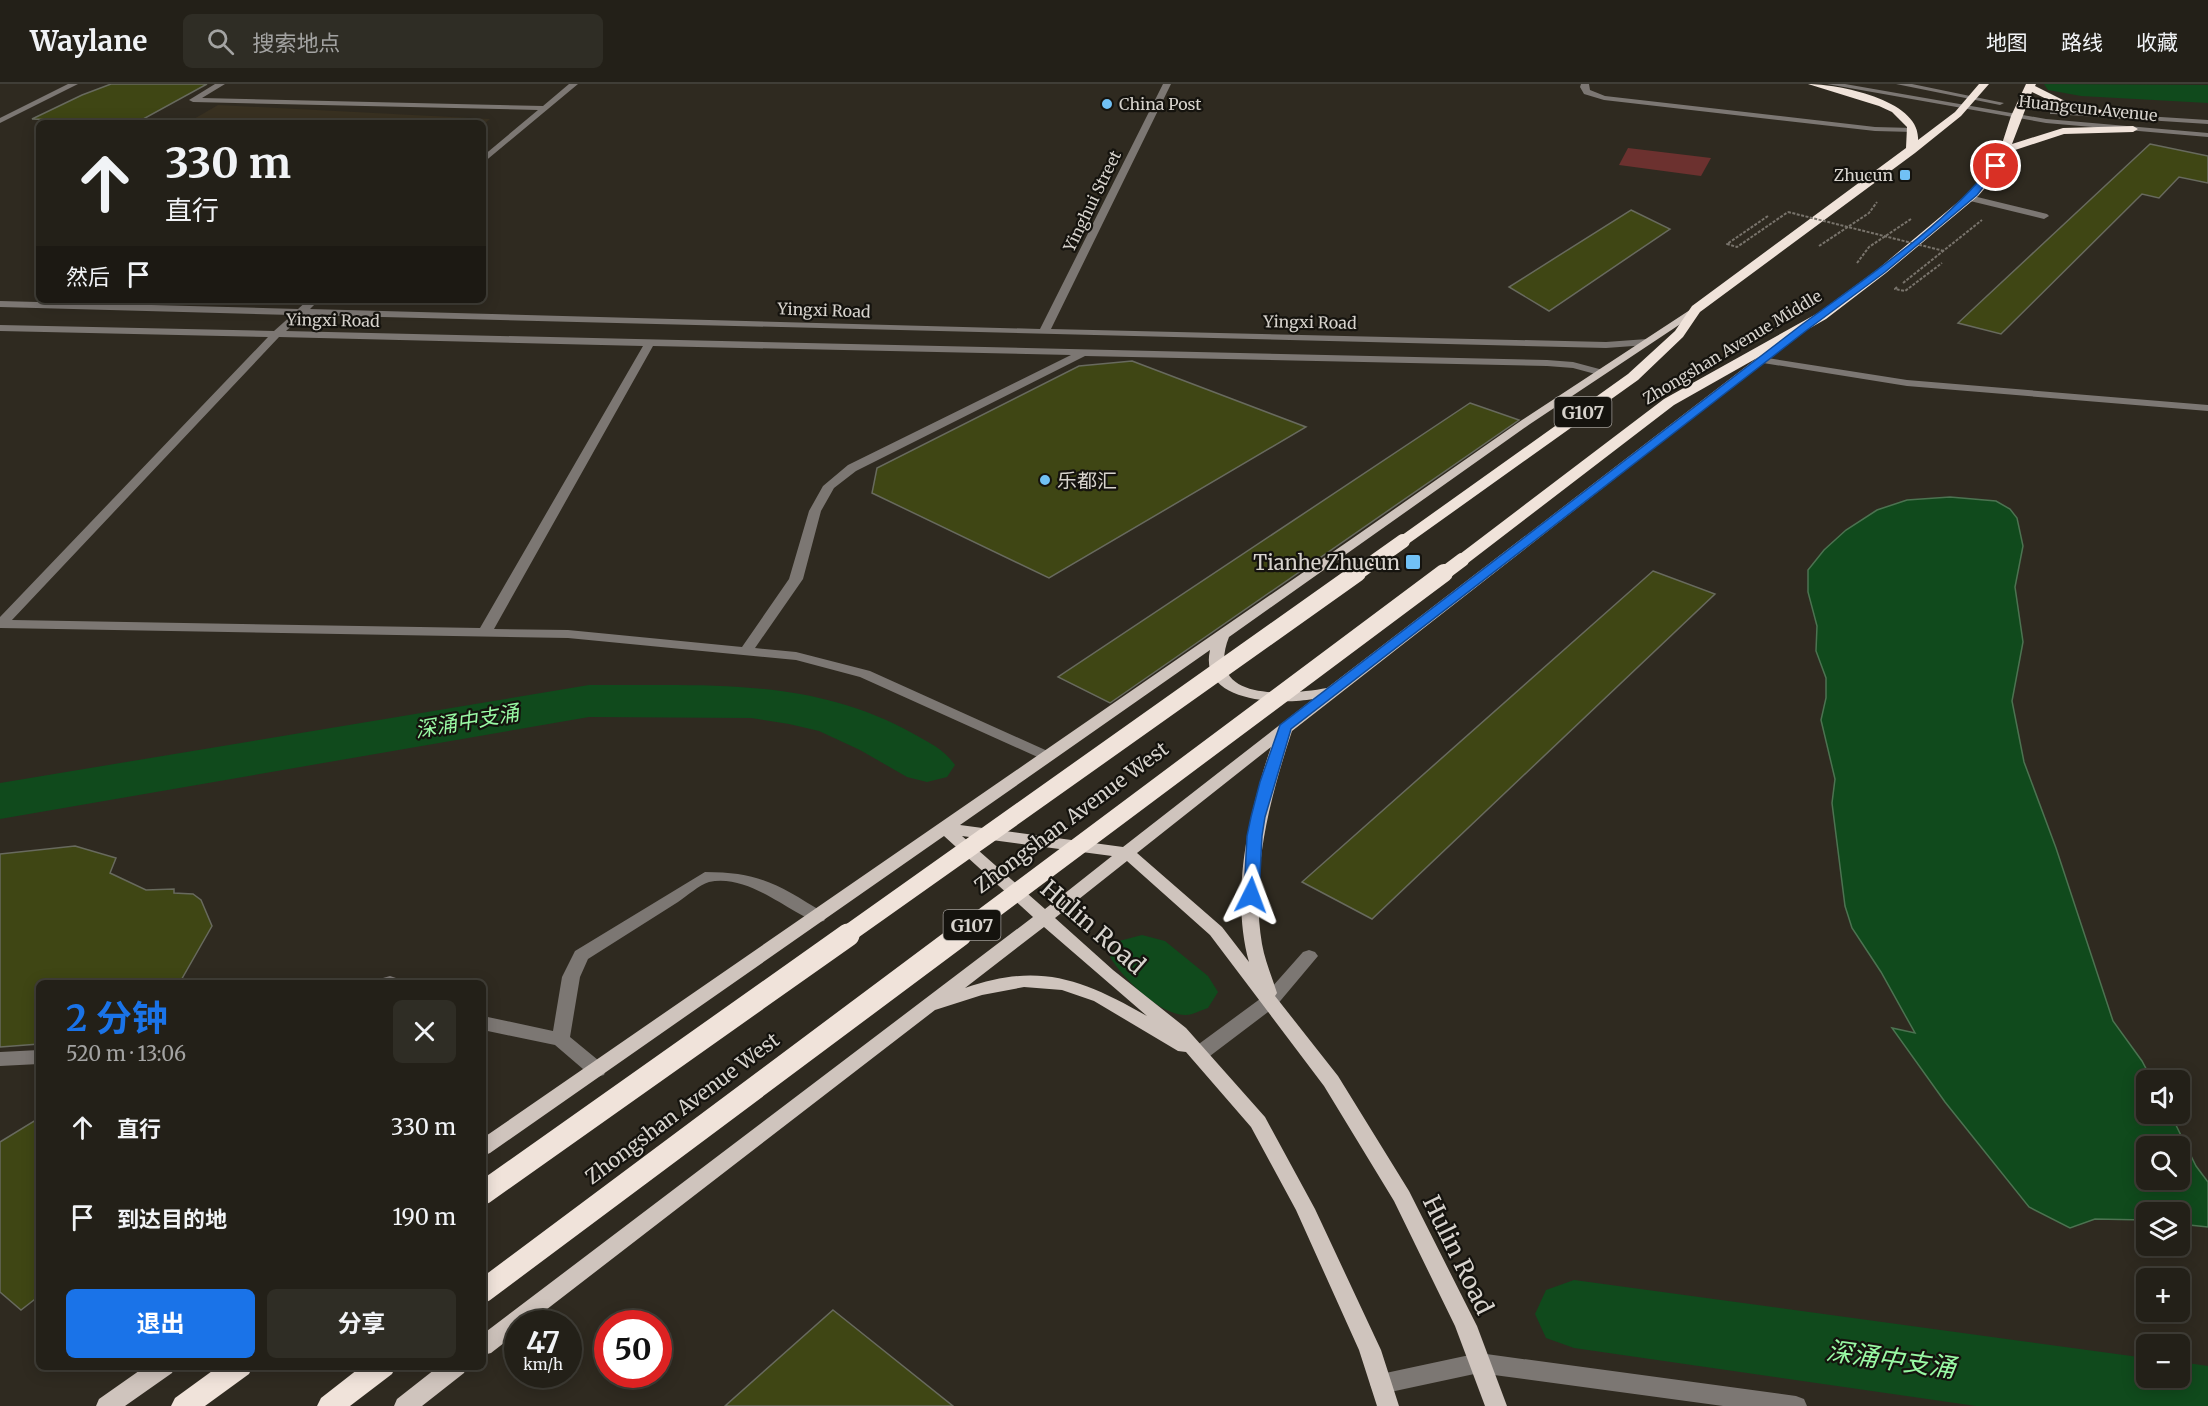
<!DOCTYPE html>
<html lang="zh">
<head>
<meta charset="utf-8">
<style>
  body { margin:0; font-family:Merriweather,"Noto Sans SC",serif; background:#2f2d25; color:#f1f3f6; height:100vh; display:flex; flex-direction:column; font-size:22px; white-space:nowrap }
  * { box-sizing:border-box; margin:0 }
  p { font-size:20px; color:#a3a3a2 }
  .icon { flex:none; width:33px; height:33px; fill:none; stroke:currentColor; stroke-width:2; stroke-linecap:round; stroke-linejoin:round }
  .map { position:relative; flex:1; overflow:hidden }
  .panel { position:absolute; left:36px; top:896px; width:450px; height:390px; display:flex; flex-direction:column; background:#232018; border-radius:9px; box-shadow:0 3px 15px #0003,0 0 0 2px #403e37 }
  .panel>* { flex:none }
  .guide { position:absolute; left:36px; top:36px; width:450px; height:183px; border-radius:9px; box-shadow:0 3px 15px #0003,0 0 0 2px #403e37; background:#232018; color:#f1f3f6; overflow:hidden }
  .tools { position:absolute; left:2136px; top:986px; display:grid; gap:12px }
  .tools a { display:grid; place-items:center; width:54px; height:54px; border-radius:9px; background:#232018; box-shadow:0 3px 15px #0003,0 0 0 2px #403e37; font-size:30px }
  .speed { position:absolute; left:504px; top:1226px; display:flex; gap:12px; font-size:30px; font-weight:700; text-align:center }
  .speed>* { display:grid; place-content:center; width:78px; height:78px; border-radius:50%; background:#232018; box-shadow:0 3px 15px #0003,0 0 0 2px #403e37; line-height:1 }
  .speed small { font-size:15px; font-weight:400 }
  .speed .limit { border:9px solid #d22; background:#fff; color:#111 }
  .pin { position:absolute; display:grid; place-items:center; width:51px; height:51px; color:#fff; margin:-26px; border:3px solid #fff; border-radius:50%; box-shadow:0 2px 6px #0007 }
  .me { position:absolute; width:66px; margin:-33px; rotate:3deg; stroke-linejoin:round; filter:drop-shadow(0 0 4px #0008) }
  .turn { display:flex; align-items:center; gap:21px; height:126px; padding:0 30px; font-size:27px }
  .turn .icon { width:78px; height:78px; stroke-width:2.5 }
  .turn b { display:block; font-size:42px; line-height:51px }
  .then { display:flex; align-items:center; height:57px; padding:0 30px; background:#0003; gap:12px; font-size:22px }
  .round { display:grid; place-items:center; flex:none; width:63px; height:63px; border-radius:9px; background:#2f2d25 }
  .head { display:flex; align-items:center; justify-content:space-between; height:102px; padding:0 30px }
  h1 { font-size:36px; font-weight:700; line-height:45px; color:#1a73e8 }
  .cta { display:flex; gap:12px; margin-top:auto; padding:12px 30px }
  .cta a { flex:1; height:69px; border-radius:9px; background:#1a73e8; color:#fff; font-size:24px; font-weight:700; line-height:69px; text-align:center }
  .cta a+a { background:#2f2d25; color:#f1f3f6 }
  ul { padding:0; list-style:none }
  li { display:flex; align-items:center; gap:18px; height:90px; padding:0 30px }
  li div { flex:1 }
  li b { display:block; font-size:22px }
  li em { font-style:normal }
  header { display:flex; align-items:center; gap:36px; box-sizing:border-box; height:84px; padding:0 30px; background:#232018; border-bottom:2px solid #403e37 }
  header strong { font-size:28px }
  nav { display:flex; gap:33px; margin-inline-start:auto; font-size:21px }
  .search { width:420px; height:54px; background:#2f2d25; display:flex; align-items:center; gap:15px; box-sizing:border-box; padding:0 21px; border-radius:9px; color:#a3a3a2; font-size:22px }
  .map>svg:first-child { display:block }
  .built { fill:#393121 }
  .green { fill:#6c312f }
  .water { fill:#104a1c; stroke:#4c7351; stroke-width:1.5; fill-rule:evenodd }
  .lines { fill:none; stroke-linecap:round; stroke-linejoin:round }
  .river { fill:#104a1c; fill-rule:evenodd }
  .building { fill:#3f4614; stroke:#686a5e; stroke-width:1.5 }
  .path { stroke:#79746c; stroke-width:2; stroke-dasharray:3 1.5; stroke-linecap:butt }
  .minor { fill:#7c7773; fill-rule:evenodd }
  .major { fill:#cfc4bd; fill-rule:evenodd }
  .highway { fill:#f0e3da; fill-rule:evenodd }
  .path-bridge { stroke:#79746c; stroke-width:2; stroke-dasharray:3 1.5; stroke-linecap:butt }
  .highway-bridge-far2 { stroke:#f0e3da; stroke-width:14 }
  .highway-bridge-far1 { stroke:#f0e3da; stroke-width:18 }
  .highway-bridge { stroke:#f0e3da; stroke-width:23 }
  .route { fill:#1a73e8; stroke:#114b97; stroke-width:1.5 }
  .poi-dot { fill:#71c1f5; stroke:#15130e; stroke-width:2 }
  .labels { text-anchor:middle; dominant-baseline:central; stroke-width:4.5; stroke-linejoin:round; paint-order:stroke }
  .far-poi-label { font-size:16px; fill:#d7d3cd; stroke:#15130e; text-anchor:start }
  .far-street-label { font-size:16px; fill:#d7d3cd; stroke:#15130e }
  .shield { fill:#15130e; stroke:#9d9994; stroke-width:1.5 }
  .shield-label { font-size:18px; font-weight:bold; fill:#d7d3cd }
  .poi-label { font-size:20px; fill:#d7d3cd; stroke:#15130e; text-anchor:start }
  .street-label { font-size:20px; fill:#d7d3cd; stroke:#15130e }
  .water-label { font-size:21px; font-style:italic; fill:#99f9a4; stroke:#15130e }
  .near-street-label { font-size:24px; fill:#d7d3cd; stroke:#15130e }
  .near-water-label { font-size:26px; font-style:italic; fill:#99f9a4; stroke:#15130e }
</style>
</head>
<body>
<header>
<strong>Waylane</strong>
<div class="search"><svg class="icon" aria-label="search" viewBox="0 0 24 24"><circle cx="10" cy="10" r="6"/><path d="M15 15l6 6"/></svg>搜索地点</div>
<nav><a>地图</a><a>路线</a><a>收藏</a></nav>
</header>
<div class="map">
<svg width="2208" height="1322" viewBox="0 0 2208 1322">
  <rect width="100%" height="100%" fill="#2f2a20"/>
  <path class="built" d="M218,21L490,35L483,41L187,39Z"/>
  <path class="green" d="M1628,64L1711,74L1701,92L1619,81Z"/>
  <path class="water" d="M1950,413L1996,417L2010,425L2017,434L2023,462L2015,503L2023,558L2012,617L2024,678L2056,764L2113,937L2142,977L2152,996H2146V1029H2170L2196,1082L2208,1098V1143L2180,1140V1128H2146V1136L2095,1135L2070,1144L2029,1123L1945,1018L1892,944L1915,949L1881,888L1852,844L1845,822L1832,719L1835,695L1821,636L1826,614V594L1816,567L1817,542L1808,508V486L1824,466L1846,446L1877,426L1907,416ZM2146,1062H2180V1095H2146Z"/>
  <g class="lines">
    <path class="river" d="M2044,0L2208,1V19L2081,12L2048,6Z
      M589,601C701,602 810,592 912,649C928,658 944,665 955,681L947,693L927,698L907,693L860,666L819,647L789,640L751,634L589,633L0,735V699Z
      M1142,851L1165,857L1208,892L1218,908L1208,924C1201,926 1193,931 1186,931C1160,932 1122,893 1110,873L1119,857Z
      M1574,1196L2146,1274V1293H2180V1278L2208,1282V1322H1976L1574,1264L1546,1254L1535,1230L1546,1206Z"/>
  </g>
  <path class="building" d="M111,0H207L136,39L32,35L82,11Z
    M2150,60L2208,72V99L2179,93L2159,114L2142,110L2001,250L1958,239Z
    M1631,126L1670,145L1549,227L1509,203Z
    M1132,277L1306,343L1049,494L872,409L877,384L1079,282Z
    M1470,319L1519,336L1110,619L1058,593Z
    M1653,487L1715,510L1372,835L1302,798Z
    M75,762L116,774L110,789L146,806L174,805V809L193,810L201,816L212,842L180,898H39V960L0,963V770Z
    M39,1034V1212L21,1226L0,1208V1058Z
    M833,1226L953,1322H725Z"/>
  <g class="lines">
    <path class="path" d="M1768,132L1727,160L1737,163L1788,128
      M1819,162L1869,129L1877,118
      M1857,179L1869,163L1911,135
      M1903,199L1982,136
      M1897,203L1895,205L1905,207L1942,179"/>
    <path class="minor" d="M68,0H78L0,39V34Z
      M215,0H225L202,14L543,22L569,0H578L483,79V72L538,26L193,18L189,16Z
      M1163,0H1171L1051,245L1606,258L1647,255L1652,258L1647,261L1606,264L304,231L286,247L1547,276L1573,278L1603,286L1604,288L1599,291L1573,284L1547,282L1085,272L856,387L834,404L821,427L803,495L755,564L796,568L870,587L1052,669L1055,672L1052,675H1042L860,593L796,576L568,554L0,544V533L268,253L0,247V241L274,247L292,231L0,223V217L298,225L308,216H319L310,225L1040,245ZM279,253L643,262L480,544L12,536ZM653,262L1071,271L848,381L823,402L809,427L789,495L742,563L568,546L494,545Z
      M1581,0H1589L1590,6L1605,12L1875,43L1913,44L1917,46L1913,48L1875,47L1604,16L1584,10L1580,3Z
      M1827,0H1845L2046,35L2208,49V53L2046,39Z
      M1896,0H1912L2004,19L2000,21Z
      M2050,26L2208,36V40L2053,30H2050Z
      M1969,111L2047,130L2049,132L2044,135L1966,116V112Z
      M1761,273L1907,296L2208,321V327L1907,302L1757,278V274Z
      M705,788C760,788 779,801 824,829L826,833L824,837C803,843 755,788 709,798C699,801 687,812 678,818C648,837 618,856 588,875L580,893L570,953L604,981L606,986L604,991L597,993L590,991L555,961L483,946V932L553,947L562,893L575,867Z
      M1309,866L1315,868L1318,872L1276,922L1206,975L1199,977L1192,975L1190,970L1192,965L1264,912L1303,868Z
      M390,892L396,894L399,898H380L383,894Z
      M39,966V980L0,982V968Z
      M1479,1269L1796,1312L1804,1315L1807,1322H1723L1479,1289L1381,1310L1373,1307L1370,1300L1373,1293L1381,1290Z"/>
    <path class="major" d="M1696,222L1701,225L1700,227L1530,340L1229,553C1203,619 1289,611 1327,604L1795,245L1804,247L1292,647C1270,714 1250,789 1262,860C1265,877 1272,893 1277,909L1275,912L1338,992L1409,1107L1477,1242L1507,1322H1485L1455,1242L1394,1117L1324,1002L1210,851L1127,777L1055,834L1113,886L1186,944L1265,1033L1315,1125L1381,1266L1399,1322H1377L1359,1266L1296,1126L1251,1043L1186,968L1178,967L1094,917L1062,906L1024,903L982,911L935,926L529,1239H518V1248L491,1269L483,1271V1250L1033,833L944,752L490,1069L483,1072V1054L1353,454L1522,336ZM1210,566C1198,619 1280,621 1313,615L1123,763L960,741ZM1271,663C1249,728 1230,810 1249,878L1222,843L1137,769ZM962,752L1112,772L1045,825ZM1044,843L1147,932C1082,895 1039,878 965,904Z
      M146,1282H175L172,1289L125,1322H96L99,1315Z
      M439,1282H467L464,1289L422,1322H394L397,1315Z"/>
    <path class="highway" d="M1808,0C1838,0 1921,16 1918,56L1955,28L1979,0H1989L1961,32L1915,69L1700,228L1683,253L1638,296L1408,460H1398L1395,457L1398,454L1628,290L1675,247L1692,222L1906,64L1907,43L1892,28L1879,22Z
      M2026,0H2036L2035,2L2067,18L2132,33L2127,36L2061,22L2032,8L2012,60L2063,44L2133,42L2138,45L2133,48L2064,50L2009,68L1992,96L1978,112L1886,189L1826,235L1674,321L1468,479H1456L1454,476L1456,473L1664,315L1818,229L1878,185L1970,108L1984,92L2000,66L2011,32Z
      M219,1282H253L249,1290L205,1322H171L175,1314Z
      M362,1282H396L392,1290L350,1322H317L321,1314Z"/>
    <path class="path-bridge" d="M1788,128L1944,167"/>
    <path class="highway-bridge-far2" d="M1355,491L1403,457
      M1442,491L1462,476"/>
    <path class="highway-bridge-far1" d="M845,852L1357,489
      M958,852L1444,489"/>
    <path class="highway-bridge" d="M483,1109L848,851
      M483,1207L960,851"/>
  </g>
  <path class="route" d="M1993,80L2000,82L1977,111L1885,188L1807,246L1291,645L1265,733L1262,752L1259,811L1251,816L1246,814L1244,811L1247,752L1251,733L1260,698L1280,641L1800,242C1864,195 1945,142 1993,80Z"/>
  <g class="poi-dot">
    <circle cx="1107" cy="20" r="6"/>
    <rect x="1899" y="85" width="12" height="12" rx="3"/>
    <circle cx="1045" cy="396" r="6"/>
    <rect x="1405" y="470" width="16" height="16" rx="3"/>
  </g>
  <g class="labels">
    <g class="far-poi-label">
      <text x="1119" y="20">China Post</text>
      <text x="1893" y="91" text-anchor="end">Zhucun</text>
    </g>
    <g class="far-street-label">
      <text transform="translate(2088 24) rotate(6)">Huangcun Avenue</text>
      <text transform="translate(1092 117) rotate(-64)">Yinghui Street</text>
      <text transform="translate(824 226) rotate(2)">Yingxi Road</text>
      <text transform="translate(333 236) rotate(1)">Yingxi Road</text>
      <text transform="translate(1310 238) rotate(1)">Yingxi Road</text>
      <text transform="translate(1732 263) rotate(-31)">Zhongshan Avenue Middle</text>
    </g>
    <g class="shield">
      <rect x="1554.5" y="313" width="57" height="30" rx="4.5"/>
      <rect x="943.5" y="826" width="57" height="30" rx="4.5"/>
    </g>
    <g class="shield-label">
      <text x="1583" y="328">G107</text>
      <text x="972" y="841">G107</text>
    </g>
    <g class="poi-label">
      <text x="1057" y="396">乐都汇</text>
      <text x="1400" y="478" text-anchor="end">Tianhe Zhucun</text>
    </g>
    <g class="street-label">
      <text transform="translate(1071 733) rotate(-37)">Zhongshan Avenue West</text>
      <text transform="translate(682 1024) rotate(-37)">Zhongshan Avenue West</text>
    </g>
    <g class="water-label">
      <text transform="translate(467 637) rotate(-10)">深涌中支涌</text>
    </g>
    <g class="near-street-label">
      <text transform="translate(1093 843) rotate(41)">Hulin Road</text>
      <text transform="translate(1458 1171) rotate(64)">Hulin Road</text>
    </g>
    <g class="near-water-label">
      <text transform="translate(1891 1275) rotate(8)">深涌中支涌</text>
    </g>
  </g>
</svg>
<div class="tools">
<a><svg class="icon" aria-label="sound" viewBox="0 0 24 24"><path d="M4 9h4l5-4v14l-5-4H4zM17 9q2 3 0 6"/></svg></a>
<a><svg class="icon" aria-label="search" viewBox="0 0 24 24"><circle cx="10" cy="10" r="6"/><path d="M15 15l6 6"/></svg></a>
<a><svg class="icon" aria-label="layers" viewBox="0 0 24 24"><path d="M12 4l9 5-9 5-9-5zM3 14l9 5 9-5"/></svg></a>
<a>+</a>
<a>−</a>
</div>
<div class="speed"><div>47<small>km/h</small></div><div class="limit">50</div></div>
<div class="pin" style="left:1996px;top:82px;background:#d93025"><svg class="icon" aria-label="arrive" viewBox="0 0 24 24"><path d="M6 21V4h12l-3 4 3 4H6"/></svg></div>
<svg class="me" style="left:1251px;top:811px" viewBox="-20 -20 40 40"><path d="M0-17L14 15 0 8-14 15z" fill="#1a73e8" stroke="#fff" stroke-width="4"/></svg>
<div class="guide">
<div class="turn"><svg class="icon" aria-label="ahead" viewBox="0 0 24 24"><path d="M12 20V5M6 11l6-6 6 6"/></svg><div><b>330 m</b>直行</div></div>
<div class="then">然后<svg class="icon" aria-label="arrive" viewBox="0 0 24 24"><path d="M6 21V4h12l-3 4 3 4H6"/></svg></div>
</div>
<section class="panel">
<div class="head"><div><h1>2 分钟</h1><p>520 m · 13:06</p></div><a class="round"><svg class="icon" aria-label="close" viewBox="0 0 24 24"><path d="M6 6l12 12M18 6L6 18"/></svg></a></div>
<ul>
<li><svg class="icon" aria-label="ahead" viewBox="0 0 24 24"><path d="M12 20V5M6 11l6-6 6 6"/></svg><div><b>直行</b></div><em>330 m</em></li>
<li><svg class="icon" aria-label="arrive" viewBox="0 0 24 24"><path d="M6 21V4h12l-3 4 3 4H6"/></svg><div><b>到达目的地</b></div><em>190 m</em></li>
</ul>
<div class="cta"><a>退出</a><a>分享</a></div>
</section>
</div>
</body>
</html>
